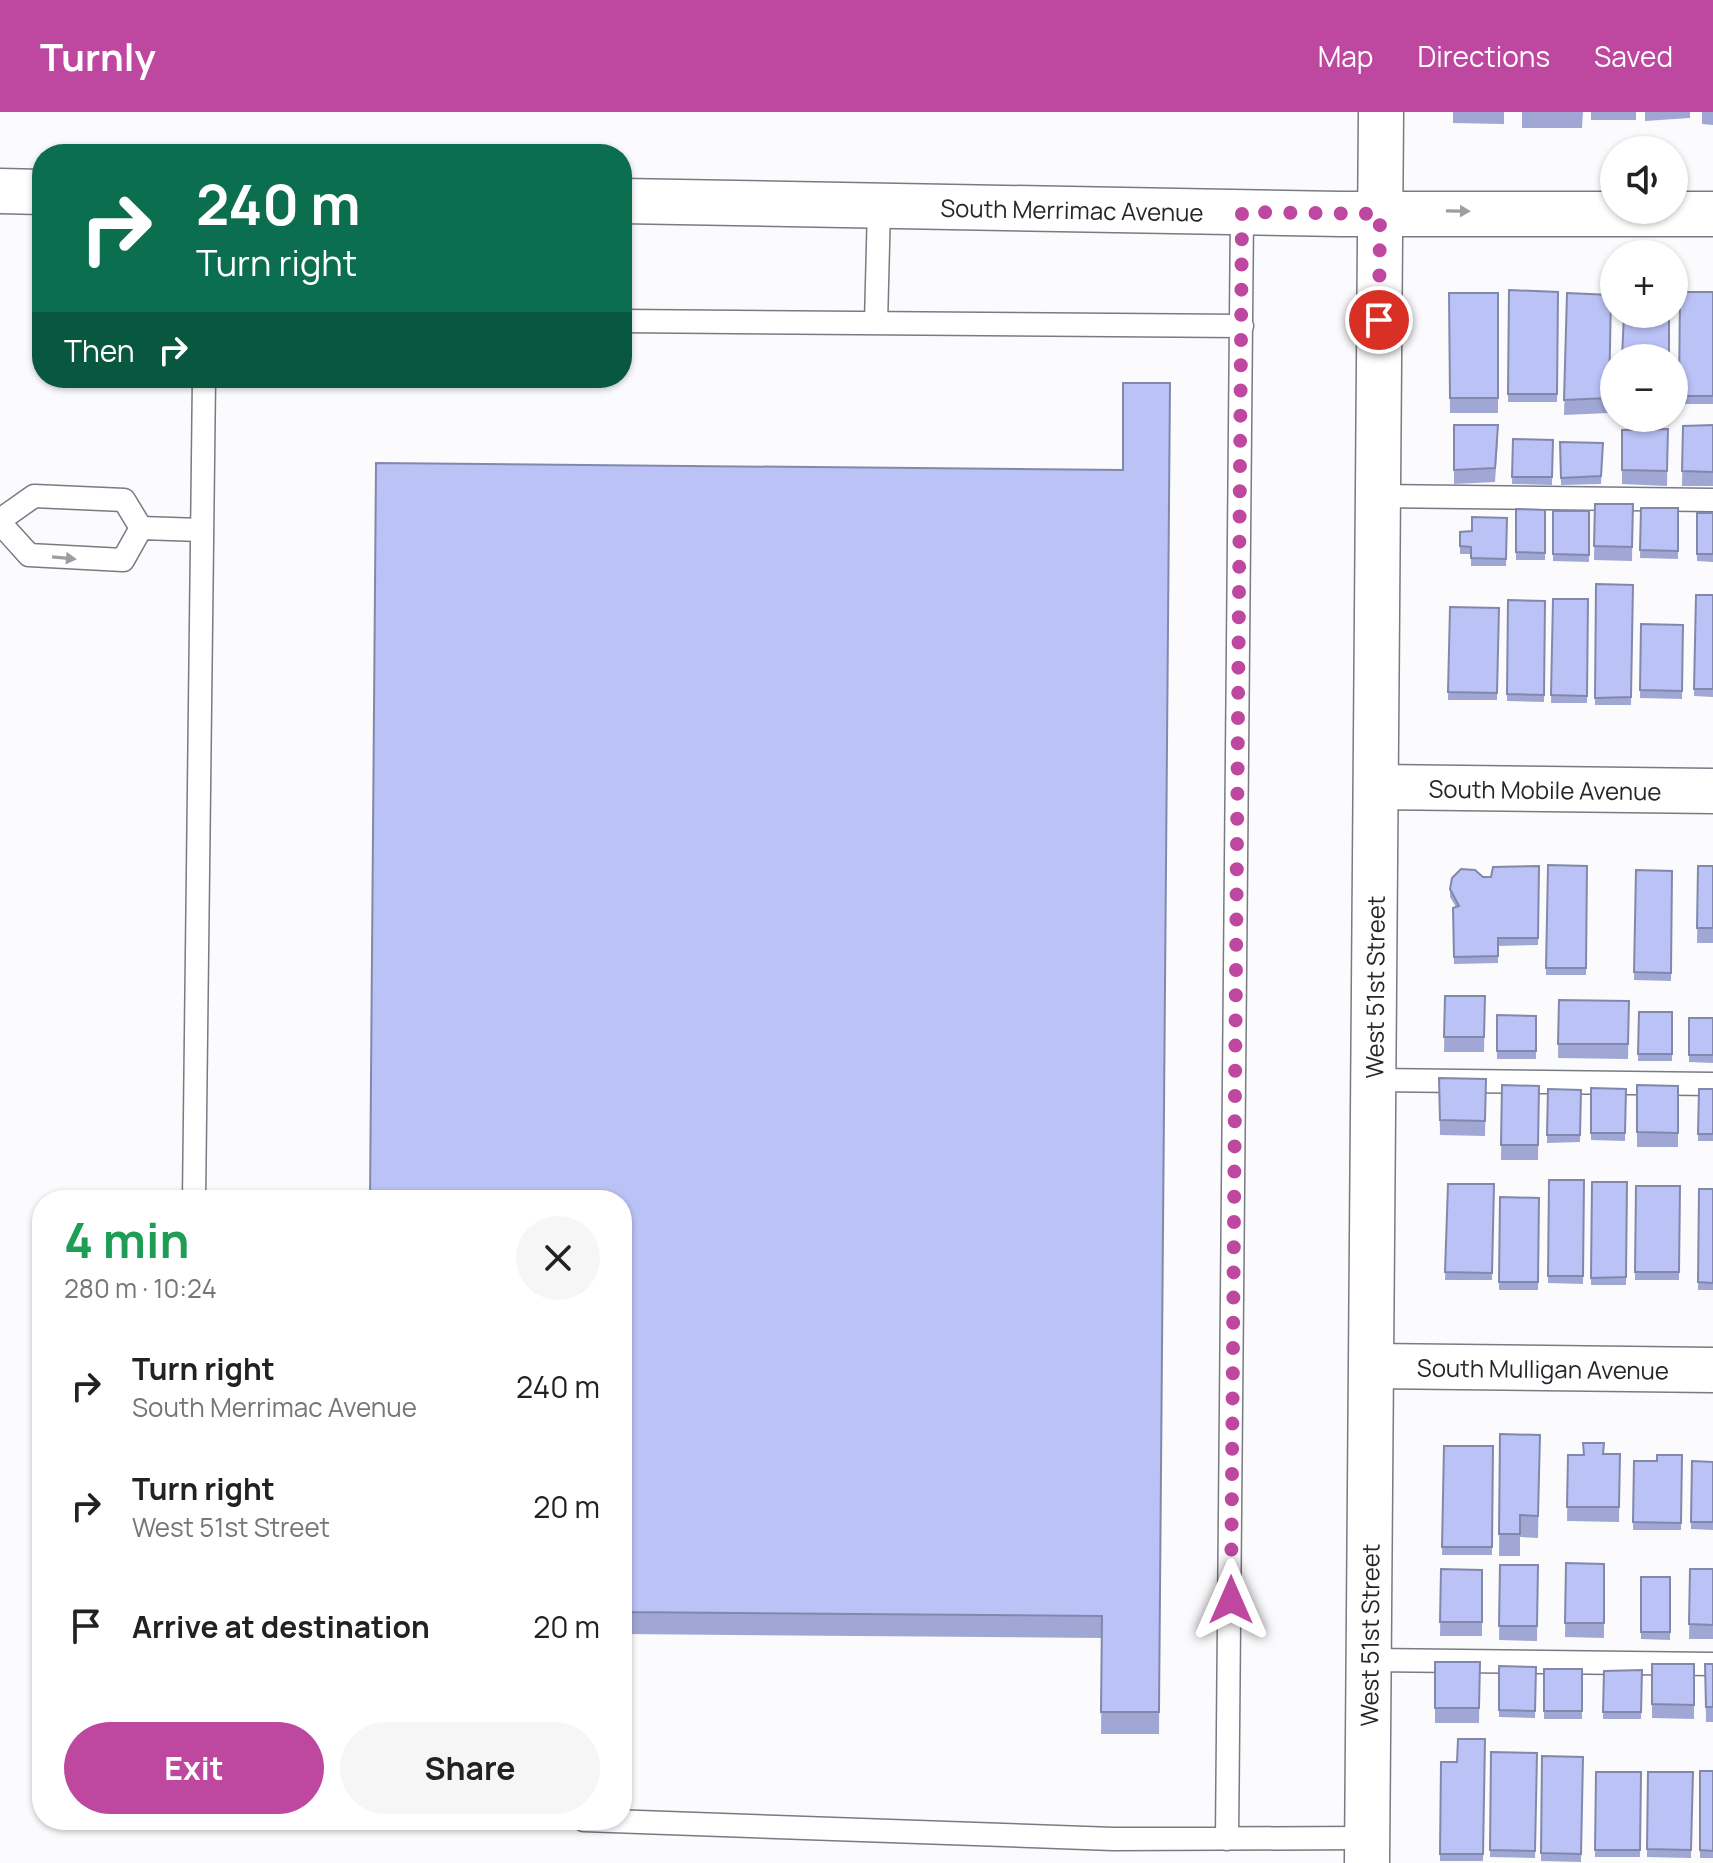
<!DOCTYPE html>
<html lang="en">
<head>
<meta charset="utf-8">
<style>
  body { margin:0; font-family:Manrope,sans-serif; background:#f6f6f6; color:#222; height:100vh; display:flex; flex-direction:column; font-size:30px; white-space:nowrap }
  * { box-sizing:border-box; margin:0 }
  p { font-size:26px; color:#767676 }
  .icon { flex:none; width:44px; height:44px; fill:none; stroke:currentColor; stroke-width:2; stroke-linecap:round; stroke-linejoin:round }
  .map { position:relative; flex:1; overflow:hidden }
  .side { position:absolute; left:32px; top:1078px; width:600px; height:640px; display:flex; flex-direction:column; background:#fff; border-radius:32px; box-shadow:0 2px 6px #0004 }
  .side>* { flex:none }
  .hud { position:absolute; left:32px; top:32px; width:600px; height:244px; border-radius:32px; box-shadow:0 2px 6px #0004; background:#0b6e4f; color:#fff; overflow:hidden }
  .tools { position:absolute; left:1600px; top:24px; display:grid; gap:16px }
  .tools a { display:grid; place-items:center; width:88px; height:88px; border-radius:50%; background:#fff; box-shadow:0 2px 6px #0004; font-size:40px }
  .pin { position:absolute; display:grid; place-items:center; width:68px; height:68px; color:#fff; margin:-34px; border:4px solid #fff; border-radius:50%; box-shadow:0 2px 8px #0007 }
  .me { position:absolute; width:88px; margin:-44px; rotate:0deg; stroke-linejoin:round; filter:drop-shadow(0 0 6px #0008) }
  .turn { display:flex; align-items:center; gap:28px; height:168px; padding:0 32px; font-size:36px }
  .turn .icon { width:104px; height:104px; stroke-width:2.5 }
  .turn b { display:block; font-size:56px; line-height:68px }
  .then { display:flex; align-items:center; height:76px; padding:0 32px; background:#0003; gap:16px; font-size:30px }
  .round { display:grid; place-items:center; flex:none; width:84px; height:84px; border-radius:42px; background:#f6f6f6 }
  .summary { display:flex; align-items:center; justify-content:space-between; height:136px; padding:0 32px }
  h1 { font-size:48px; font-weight:700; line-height:60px; color:#1e9e55 }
  .primary-button { display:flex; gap:16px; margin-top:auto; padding:16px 32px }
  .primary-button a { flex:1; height:92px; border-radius:48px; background:#be48a0; color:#fff; font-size:32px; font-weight:700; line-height:92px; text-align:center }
  .primary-button a+a { background:#f6f6f6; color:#222 }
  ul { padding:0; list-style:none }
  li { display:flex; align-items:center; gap:24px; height:120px; padding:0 32px }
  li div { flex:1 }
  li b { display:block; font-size:30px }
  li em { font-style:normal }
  header { display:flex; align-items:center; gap:48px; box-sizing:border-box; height:112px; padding:0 40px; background:#be48a0; color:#fff }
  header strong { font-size:38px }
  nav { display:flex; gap:44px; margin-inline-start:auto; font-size:28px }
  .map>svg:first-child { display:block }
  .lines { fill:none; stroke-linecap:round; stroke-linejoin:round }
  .service-casing { stroke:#787a84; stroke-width:25 }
  .minor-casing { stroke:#787a84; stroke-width:47 }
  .service { stroke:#fff; stroke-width:22 }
  .minor { stroke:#fff; stroke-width:44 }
  .wall { fill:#a0a7d4 }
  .building { fill:#bac2f6; stroke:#8288ac; stroke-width:2 }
  .oneway { fill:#9d9ea0 }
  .route { stroke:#be48a0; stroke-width:14; stroke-dasharray:0 25.2 }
  .labels { text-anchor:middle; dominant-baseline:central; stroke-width:6; stroke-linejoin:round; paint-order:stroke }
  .street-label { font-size:24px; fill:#26272b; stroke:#fff }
</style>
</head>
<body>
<header>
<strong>Turnly</strong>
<nav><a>Map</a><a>Directions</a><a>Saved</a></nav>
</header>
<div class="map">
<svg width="1713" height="1751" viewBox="0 0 1713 1751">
  <rect width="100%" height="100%" fill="#fbfbfd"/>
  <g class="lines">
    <defs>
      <path id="service" d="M622,209L1242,214
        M876,211L879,94
        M1378,384L1713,388
        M0,408L34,384L124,388L141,416
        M0,411L29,443L123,448L141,416
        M141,416L201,418
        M1375,968L1713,972
        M194,1088L204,266
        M1371,1548L1713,1552
        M584,1708L1113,1727L1367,1726
        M1227,1727L1242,100"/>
      <g id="minor">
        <path d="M0,79L42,80"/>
        <path id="s1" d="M622,89L1341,102H1713"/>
        <path id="s2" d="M1377,675L1713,679"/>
        <path id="s3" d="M1373,1254L1713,1258"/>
        <path id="s4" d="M1367,1751L1381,0"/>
      </g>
    </defs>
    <use href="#service" class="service-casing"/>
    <use href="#minor" class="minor-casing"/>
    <use href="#service" class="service"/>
    <use href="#minor" class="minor"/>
  </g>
  <path class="wall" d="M1453,0H1504V12L1453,11Z
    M1522,0H1583L1582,16H1522Z
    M1591,0H1636V8H1591Z
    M1645,0H1690V6L1645,9Z
    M1702,0H1713V13L1702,12Z
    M1509,178L1558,180L1557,290H1508Z
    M1680,180H1713V292H1679Z
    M1449,181H1498V301H1450Z
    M1567,181L1611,183L1609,301L1564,303Z
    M1170,271L1159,1622H1101L1102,1526L622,1522V1088L1123,358Z
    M1454,313L1498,328L1495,370L1454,372Z
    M1713,313V374H1682L1683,314Z
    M1668,317L1667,374L1622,372V318Z
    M1513,327L1553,328L1552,373L1512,372Z
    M1560,330L1603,331L1601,372L1561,373Z
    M1595,392H1633L1632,449L1594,448Z
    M1641,396H1678V447L1640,446Z
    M1516,397L1545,398V448H1516Z
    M1553,399H1589V450L1553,449Z
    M1697,401H1713V450L1697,449Z
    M1507,406L1506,454H1471V442H1460V420L1472,419Z
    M1596,472L1633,473L1631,593H1595Z
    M1696,483H1713V585L1694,584Z
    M1553,487H1588L1587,591H1551Z
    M1508,488L1545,489L1544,590L1507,589Z
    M1450,495L1499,496L1497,588H1448Z
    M1641,512L1683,513L1682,587L1640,586Z
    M1548,753L1587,754L1586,863H1546Z
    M1539,754L1538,833L1498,834V851L1454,852L1453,796L1456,795L1450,785V777L1483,765H1491Z
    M1698,754H1713V831H1697Z
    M1636,758L1672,759L1671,869L1634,868Z
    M1445,884H1485L1484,940H1444Z
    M1559,888L1629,889L1628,947L1558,946Z
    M1639,900H1672V949H1638Z
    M1497,903L1536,904V947H1497Z
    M1689,906H1713V951L1689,950Z
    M1439,966L1486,967L1485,1024L1440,1023Z
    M1502,973L1539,974L1538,1048H1501Z
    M1637,973L1678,974V1035H1637Z
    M1591,976L1626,977L1625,1029L1591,1028Z
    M1548,977L1581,978L1580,1030L1547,1031Z
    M1699,977H1713V1029H1698Z
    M1549,1068H1584L1583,1172L1548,1171Z
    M1592,1070H1627L1626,1173H1591Z
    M1448,1072H1494L1492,1168H1445Z
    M1636,1074H1680L1679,1168H1635Z
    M1699,1077H1713V1178H1698Z
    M1500,1085L1539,1086L1538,1178H1499Z
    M1500,1322L1540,1323L1538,1426L1520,1425V1444H1499Z
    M1583,1331L1604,1342H1620L1619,1410L1567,1409L1568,1343H1583Z
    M1444,1334H1493L1492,1443H1442Z
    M1682,1343L1681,1418H1633L1634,1349H1657Z
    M1692,1349L1713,1350V1418L1691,1417Z
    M1566,1451L1604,1452V1526L1565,1525Z
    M1500,1453H1538L1537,1529L1499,1528Z
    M1441,1457L1482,1458V1524H1440Z
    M1690,1457H1713V1527H1689Z
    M1641,1465H1670V1528L1641,1527Z
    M1435,1550H1480L1479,1611H1435Z
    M1652,1552H1694V1607L1652,1606Z
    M1705,1552H1713V1610H1706Z
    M1499,1554L1536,1555L1535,1606L1499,1605Z
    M1544,1557H1582V1607H1544Z
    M1642,1558L1641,1607H1603L1604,1559Z
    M1485,1627L1483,1749H1440L1441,1650H1457Z
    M1491,1640L1537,1641L1535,1746L1490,1745Z
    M1542,1644L1583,1645L1581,1750L1541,1749Z
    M1700,1659H1713V1746H1700Z
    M1596,1660H1641L1640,1745H1595Z
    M1648,1660H1693L1691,1746L1647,1745Z"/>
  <path class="building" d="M1509,178L1558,180L1557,282H1508Z
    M1680,180H1713V284H1679Z
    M1449,181H1498V286H1450Z
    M1567,181L1611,183L1609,286L1564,288Z
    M1624,202H1669V246H1622Z
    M1123,271H1170L1159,1600H1101L1102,1504L622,1500V1088H370L376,351L1123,358Z
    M1454,313H1498L1495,356L1454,358Z
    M1713,313V360L1682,359L1683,314Z
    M1668,317L1667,359L1622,358V318Z
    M1513,327L1553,328L1552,365H1512Z
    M1560,330L1603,331L1601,364L1561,366Z
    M1595,392H1633L1632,435L1594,434Z
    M1641,396H1678V439L1640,438Z
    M1516,397L1545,398V441L1516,440Z
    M1553,399H1589V443L1553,442Z
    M1697,401H1713V442H1697Z
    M1472,405L1507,406L1506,447L1471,446V435L1460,434V420L1472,419Z
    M1596,472L1633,473L1631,585L1595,586Z
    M1696,483H1713V577H1694Z
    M1553,487H1588L1587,584L1551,583Z
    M1508,488L1545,489L1544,583L1507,582Z
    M1450,495L1499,496L1497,581L1448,580Z
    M1641,512L1683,513L1682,579L1640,578Z
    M1548,753L1587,754L1586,856H1546Z
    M1539,754L1538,826H1498V844L1454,845L1453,796L1459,794L1450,777L1452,766L1461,757L1475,758L1483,765H1491L1493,755Z
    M1698,754H1713V816H1697Z
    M1636,758L1672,759L1671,861L1634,860Z
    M1445,884H1485L1484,925H1444Z
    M1559,888L1629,889L1628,932H1558Z
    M1639,900H1672V942H1638Z
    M1497,903L1536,904V939H1497Z
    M1689,906H1713V943H1689Z
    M1439,966L1486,967L1485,1009L1440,1008Z
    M1502,973L1539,974L1538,1033H1501Z
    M1637,973L1678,974V1021L1637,1020Z
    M1591,976L1626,977L1625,1021H1591Z
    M1548,977L1581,978L1580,1023H1547Z
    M1699,977H1713V1022H1698Z
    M1549,1068H1584L1583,1164H1548Z
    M1592,1070H1627L1626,1165L1591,1166Z
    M1448,1072H1494L1492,1161L1445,1160Z
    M1636,1074H1680L1679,1160H1635Z
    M1699,1077H1713V1171L1698,1170Z
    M1500,1085L1539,1086L1538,1170H1499Z
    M1500,1322L1540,1323L1538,1404L1520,1403V1422H1499Z
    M1583,1331H1604L1603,1342H1620L1619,1395H1567L1568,1343H1584Z
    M1444,1334H1493L1492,1435H1442Z
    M1657,1343H1682L1681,1411L1633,1410L1634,1349H1657Z
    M1692,1349L1713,1350V1410H1691Z
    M1566,1451L1604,1452V1511H1565Z
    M1500,1453H1538L1537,1514H1499Z
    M1441,1457L1482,1458V1510H1440Z
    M1690,1457H1713V1513L1689,1512Z
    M1641,1465H1670V1520H1641Z
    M1435,1550H1480L1479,1596H1435Z
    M1652,1552H1694V1593L1652,1592Z
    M1705,1552H1713V1595H1706Z
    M1499,1554L1536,1555L1535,1599L1499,1598Z
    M1544,1557H1582V1599H1544Z
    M1642,1558L1641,1600H1603L1604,1559Z
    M1458,1627H1485L1483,1742H1440L1441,1650H1457Z
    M1491,1640L1537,1641L1535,1739L1490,1738Z
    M1542,1644L1583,1645L1581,1742L1541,1741Z
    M1700,1659H1713V1739L1700,1738Z
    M1596,1660H1641L1640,1738H1595Z
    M1648,1660H1693L1691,1738L1647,1737Z"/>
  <defs><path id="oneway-solid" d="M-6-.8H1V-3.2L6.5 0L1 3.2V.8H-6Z" transform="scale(2)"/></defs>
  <g class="oneway">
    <use href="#oneway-solid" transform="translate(1458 99) rotate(1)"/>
    <use href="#oneway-solid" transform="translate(64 446) rotate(5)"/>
  </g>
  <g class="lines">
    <path class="route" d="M1231,1488L1242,100L1380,102L1379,208"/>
  </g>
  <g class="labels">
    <g class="street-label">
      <text stroke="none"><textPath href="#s1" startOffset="450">South Merrimac Avenue</textPath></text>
      <text stroke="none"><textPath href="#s2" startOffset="168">South Mobile Avenue</textPath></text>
      <text stroke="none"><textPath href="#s4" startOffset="876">West 51st Street</textPath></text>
      <text stroke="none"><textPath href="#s3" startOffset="170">South Mulligan Avenue</textPath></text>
      <text stroke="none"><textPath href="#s4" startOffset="228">West 51st Street</textPath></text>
    </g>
  </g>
</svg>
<div class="tools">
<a><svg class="icon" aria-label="sound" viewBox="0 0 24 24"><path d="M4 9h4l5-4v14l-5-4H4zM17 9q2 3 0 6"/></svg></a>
<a>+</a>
<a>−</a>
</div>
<div class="pin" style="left:1379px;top:208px;background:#d93025"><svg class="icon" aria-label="arrive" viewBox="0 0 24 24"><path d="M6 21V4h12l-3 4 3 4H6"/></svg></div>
<svg class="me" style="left:1231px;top:1488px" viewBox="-20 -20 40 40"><path d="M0-17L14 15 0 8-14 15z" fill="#be48a0" stroke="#fff" stroke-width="4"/></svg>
<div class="hud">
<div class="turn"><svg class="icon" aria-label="right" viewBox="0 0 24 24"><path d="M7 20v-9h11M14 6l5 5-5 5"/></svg><div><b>240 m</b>Turn right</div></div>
<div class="then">Then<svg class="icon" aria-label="right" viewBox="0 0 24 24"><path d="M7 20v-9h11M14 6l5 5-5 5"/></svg></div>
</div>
<section class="side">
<div class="summary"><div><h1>4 min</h1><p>280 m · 10:24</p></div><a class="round"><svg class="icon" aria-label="close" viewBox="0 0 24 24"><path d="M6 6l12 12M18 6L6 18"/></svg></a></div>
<ul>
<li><svg class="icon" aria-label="right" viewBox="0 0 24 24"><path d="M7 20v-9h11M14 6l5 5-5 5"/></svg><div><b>Turn right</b><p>South Merrimac Avenue</p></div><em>240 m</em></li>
<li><svg class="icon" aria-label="right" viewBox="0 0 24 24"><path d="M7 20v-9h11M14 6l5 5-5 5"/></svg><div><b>Turn right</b><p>West 51st Street</p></div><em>20 m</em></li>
<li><svg class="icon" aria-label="arrive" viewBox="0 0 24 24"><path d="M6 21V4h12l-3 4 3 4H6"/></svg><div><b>Arrive at destination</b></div><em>20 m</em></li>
</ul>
<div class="primary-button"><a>Exit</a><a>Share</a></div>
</section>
</div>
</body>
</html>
